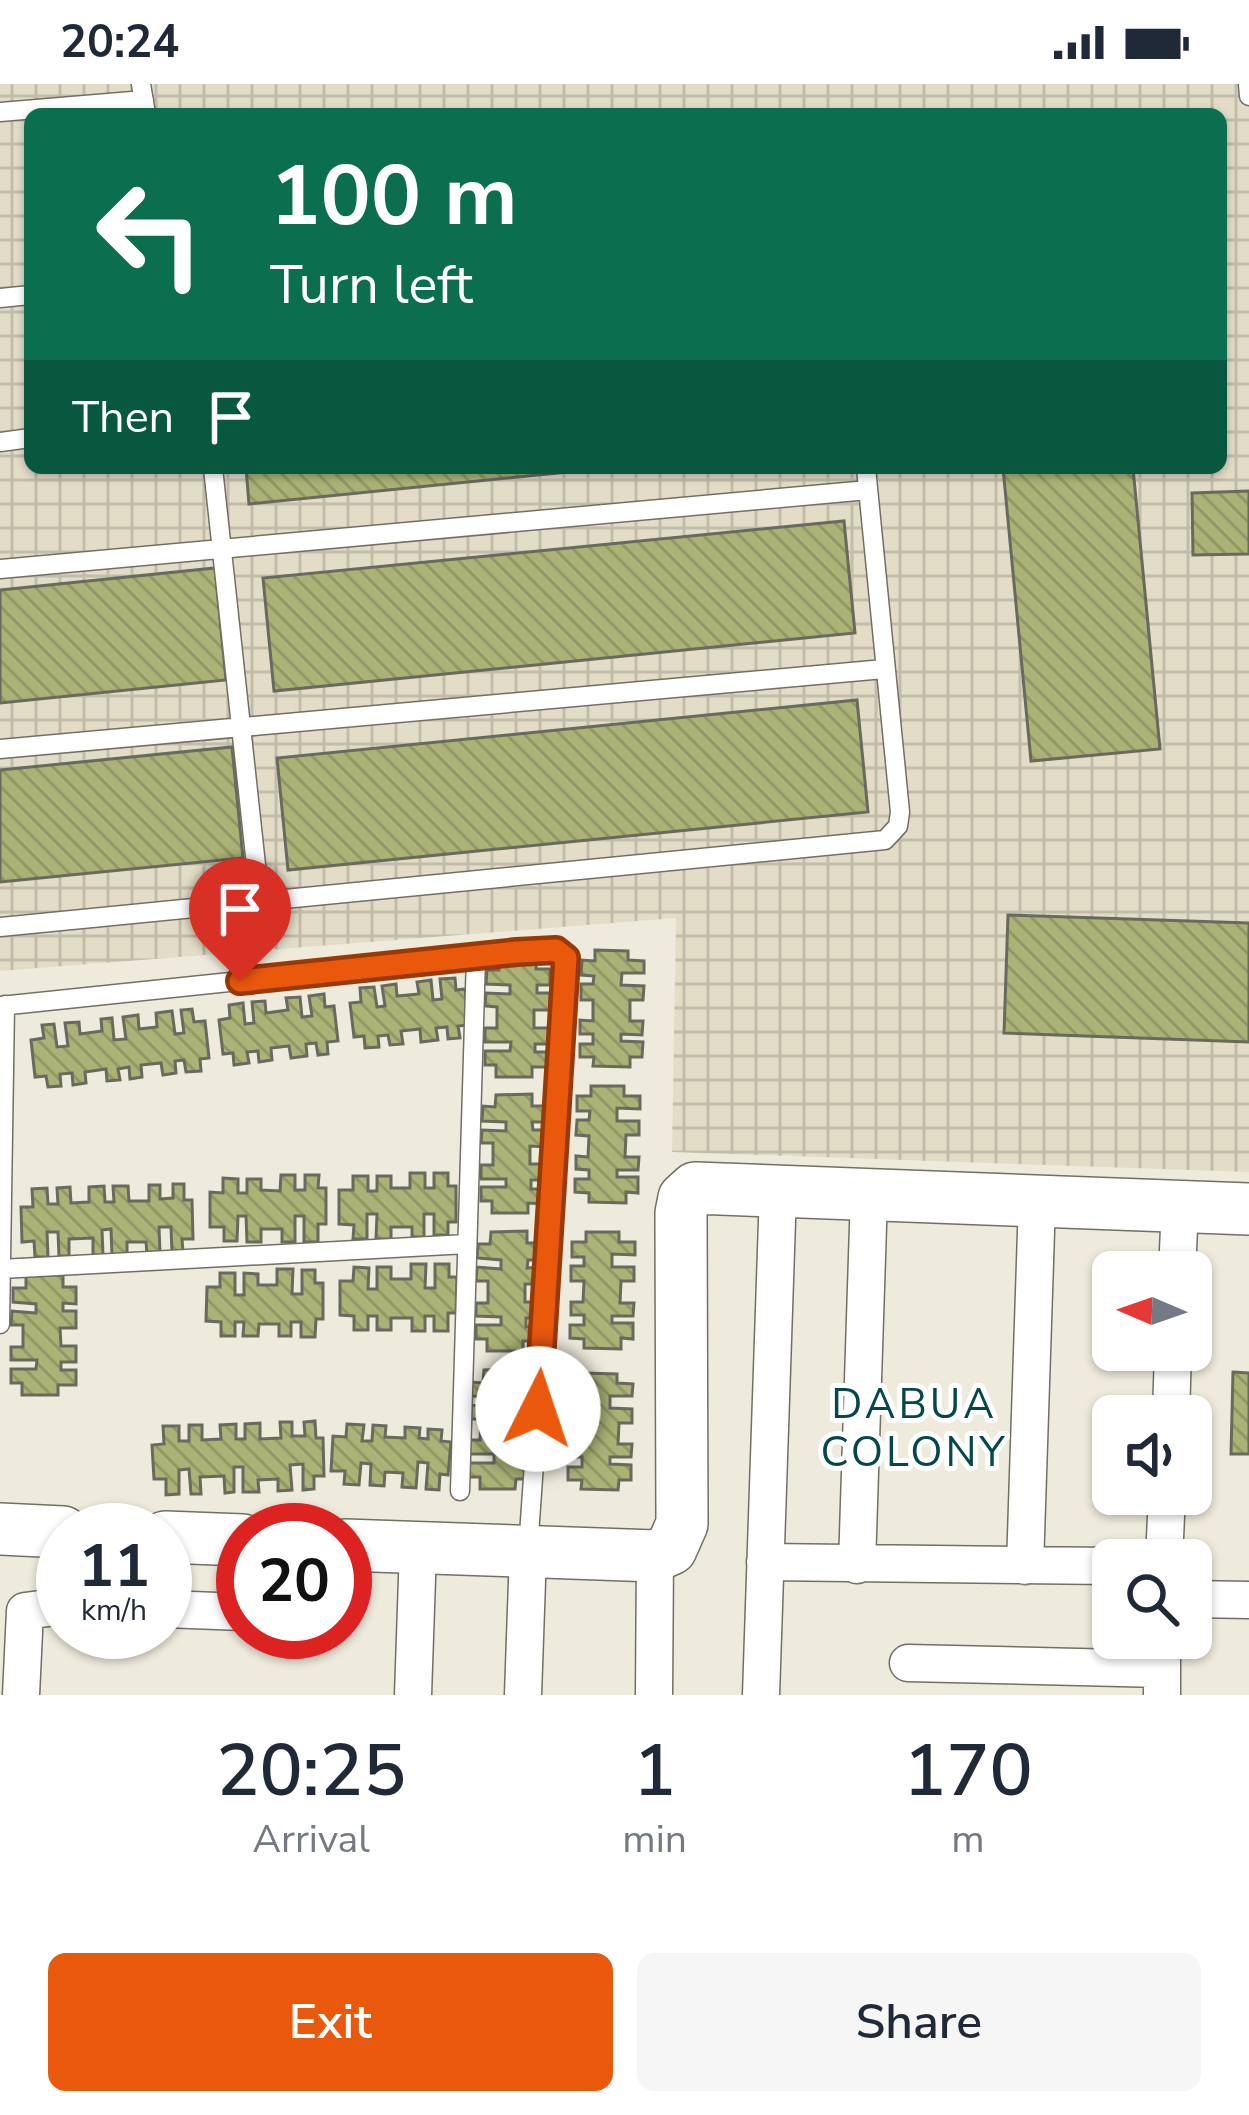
<!DOCTYPE html>
<html lang="en">
<head>
<meta charset="utf-8">
<style>
  body { margin:0; font-family:"Nunito Sans",sans-serif; background:#f6f6f7; color:#1f2937; height:100vh; display:flex; flex-direction:column; font-size:45px; white-space:nowrap }
  * { box-sizing:border-box; margin:0 }
  p { font-size:39px; color:#747a83 }
  .icon { flex:none; width:66px; height:66px; fill:none; stroke:currentColor; stroke-width:2; stroke-linecap:round; stroke-linejoin:round }
  .map { position:relative; height:1611px; overflow:hidden }
  .details { display:flex; flex-direction:column; background:#fff; flex:1 }
  .details>* { flex:none }
  .banner { position:absolute; left:24px; top:24px; width:1203px; height:366px; border-radius:18px; box-shadow:0 3px 9px #0004; background:#0b6e4f; color:#fff; overflow:hidden }
  .needle { width:78px; rotate:272deg }
  .buttons { position:absolute; left:1092px; top:1167px; display:grid; gap:24px }
  .buttons a { display:grid; place-items:center; width:120px; height:120px; border-radius:18px; background:#fff; box-shadow:0 3px 9px #0004; font-size:60px }
  .speed { position:absolute; left:36px; top:1419px; display:flex; gap:24px; font-size:60px; font-weight:700; text-align:center }
  .speed>* { display:grid; place-content:center; width:156px; height:156px; border-radius:50%; background:#fff; box-shadow:0 3px 9px #0004; line-height:1 }
  .speed small { font-size:30px; font-weight:400 }
  .speed .limit { border:18px solid #d22; background:#fff; color:#111 }
  .pin { position:absolute; display:grid; place-items:center; width:102px; height:102px; color:#fff; margin:-123px -51px; border-radius:50% 50% 50% 0; rotate:-45deg; box-shadow:0 0 12px #0007 }
  .pin .icon { rotate:45deg }
  .me { position:absolute; width:132px; margin:-66px; rotate:4deg; stroke-linejoin:round; filter:drop-shadow(0 0 9px #0008) }
  .turn { display:flex; align-items:center; gap:42px; height:252px; padding:0 48px; font-size:54px }
  .turn .icon { width:156px; height:156px; stroke-width:2.5 }
  .turn b { display:block; font-size:84px; line-height:102px }
  .then { display:flex; align-items:center; height:114px; padding:0 48px; background:#0003; gap:24px; font-size:45px }
  .eta { display:flex; justify-content:space-evenly; align-items:center; height:204px; text-align:center }
  .eta b { font-size:72px; font-weight:600; line-height:84px }
  .button { display:flex; gap:24px; margin-top:auto; padding:24px 48px }
  .button a { flex:1; height:138px; border-radius:18px; background:#ea580c; color:#fff; font-size:48px; font-weight:600; line-height:138px; text-align:center }
  .button a+a { background:#f6f6f7; color:#1f2937 }
  .status { display:flex; justify-content:space-between; align-items:center; height:84px; padding:0 60px; background:#fff; direction:ltr }
  .status svg { height:33px; fill:currentColor }
  .map>svg:first-child { display:block }
  .industrial { fill:url(#industrial-grid); fill-rule:evenodd }
  .building { fill:url(#building-back-hatch); stroke:#686a5e; stroke-width:3 }
  .lines { fill:none; stroke-linecap:round; stroke-linejoin:round }
  .lane-casing { stroke:#736f63; stroke-width:21 }
  .street-casing { stroke:#736f63; stroke-width:39 }
  .secondary-casing { stroke:#736f63; stroke-width:54 }
  .lane { stroke:#fff; stroke-width:18 }
  .street { stroke:#fff; stroke-width:36 }
  .secondary { stroke:#fff; stroke-width:51 }
  .route-casing { stroke:#983908; stroke-width:30 }
  .route { stroke:#ea580c; stroke-width:21 }
  .labels { text-anchor:middle; dominant-baseline:central; stroke-width:10; stroke-linejoin:round; paint-order:stroke }
  .neighbourhood-label { font-size:42px; letter-spacing:3px; fill:#05484b; stroke:#fff }
</style>
</head>
<body>
<div class="status"><b>20:24</b><svg viewBox="0 0 49 12"><path d="M0 12V9h3v3zM5 12V6h3v6zM10 12V3h3v9zM15 12V0h3v12zM26 1h20v11H26zM47 4h2v5h-2z"/></svg></div>
<div class="map">
<svg width="1249" height="1611" viewBox="0 0 1249 1611">
  <defs>
    <pattern id="industrial-grid" width="8" height="8" patternUnits="userSpaceOnUse" patternTransform="scale(3)"><rect width="8" height="8" fill="#e3ddc8"/><path d="M0 4h8M4 0v8" fill="none" stroke="#c2bcaa"/></pattern>
    <pattern id="building-back-hatch" width="6" height="6" patternUnits="userSpaceOnUse" patternTransform="scale(3)"><rect width="6" height="6" fill="#abb276"/><path d="M-1 5l2 2M0 0l6 6M5-1l2 2" fill="none" stroke="#929865"/></pattern>
  </defs>
  <rect width="100%" height="100%" fill="#eeeadc"/>
  <path class="industrial" d="M0,0H1249V1088L672,1068L676,834L0,887ZM30,30H1221V384H30Z"/>
  <path class="building" d="M246,384H608L249,420Z
    M1003,384H1133L1160,665L1031,677Z
    M1249,407V470L1193,471L1192,409Z
    M844,437L855,549L274,607L263,494Z
    M215,484L226,596L0,619V506Z
    M857,616L868,728L288,786L277,674Z
    M232,663L243,774L0,798V686Z
    M1008,831L1249,839V958L1004,949Z
    M595,866L628,867V876L644,877V889H622L621,901L644,902L643,916H630V937H643L642,951L621,950V957L643,958L642,973H630V983L593,982L594,973H580V960H593V950H580V936L593,937V916H581V900H593L594,892L581,891L582,876L595,877Z
    M537,873L536,885H550V901H537V909H550V926H534V944H550V960H535V968H550V983H532V993H496V981H485V967H510L511,958H485V944H497V923L485,922L486,909L510,910V901L486,900L487,886H499L500,874Z
    M455,894L456,906L465,905L469,941L458,942L460,954L448,955L447,943L436,944L438,956L421,958L420,945L401,947L403,960L390,961L388,951L378,952L379,963L365,964L364,952L354,953L350,919L361,918L360,904L374,903L377,923L385,922L382,902L396,900L397,912L419,910L417,898L431,896L433,916L442,915L440,895Z
    M324,910L325,923L334,922L338,957L327,958L328,970L318,971L316,959L306,960L307,972L291,974L289,962L271,964L272,976L259,978L258,967L247,968L249,979L234,981L233,969L223,970L219,936L230,934L229,921L243,919L245,940L254,939L252,918L265,917L266,929L288,926L286,914L300,913L302,933L312,932L309,912Z
    M192,925L194,938L205,937L209,974L200,975L201,987L186,988L184,976L175,977L176,989L163,991L161,979L141,981L142,993L130,995L129,983L118,985L120,996L107,997L106,985L85,988L86,999L73,1001L72,989L60,990L61,1002L48,1003L46,992L35,993L31,956L44,954L42,941L54,940L57,963L68,962L65,939L79,938L80,950L102,947L101,935L112,934L114,956L126,955L123,933L138,931L139,945L157,943L156,929L172,927L175,950L184,949L181,926Z
    M591,1002H624V1012H640V1025L617,1024V1037H639V1051H626L625,1073H639L638,1086H617V1093H638V1109L626,1108V1119L589,1118V1109L575,1108V1095H589V1086L576,1085V1072L588,1073L589,1052L576,1051L577,1036H589L590,1027H577V1012H591Z
    M532,1010V1022H546V1038H532L533,1046H546V1063L530,1062V1080H546V1096H531V1105H545L546,1120L528,1119V1129H492V1117H481V1103H506V1095H481V1081H493V1059H481L482,1046L506,1047V1038L482,1037L483,1022L495,1023L496,1011Z
    M410,1089H425V1104H434V1089H448V1102H456V1138H448V1151H434V1130H424V1153H412V1143H391V1155H376L377,1130H367V1155H353L354,1141L339,1140V1106H353V1092H368V1107H377V1092H391V1104H410Z
    M281,1091H295V1106H305V1091H319L318,1104H326V1140H318V1158H304V1132H295V1158H282V1145H261V1158H247L246,1132H238L237,1157H224V1143H210V1108L223,1109V1094L238,1095V1109H247V1095H261V1106L280,1107Z
    M173,1100H184V1116H192L193,1155H182L183,1168L172,1169L171,1143H159L160,1169L147,1170L146,1158H127V1170L112,1171L111,1145L102,1146L103,1171H93V1154L69,1155V1172H59L58,1148H47L48,1173H35L34,1157L22,1158L21,1123H33L32,1105L47,1104L48,1120H58L57,1104L70,1103L71,1119L89,1118V1103L104,1102L105,1118H114L113,1102H128L129,1117H149V1101H160V1115L173,1114Z
    M527,1147V1159H541V1176H528L527,1184L541,1183V1200H525V1218H541V1234H526V1243L541,1242V1257H523V1267H487V1255H476V1241H501V1233L476,1232V1219H488V1197H476L477,1183L501,1185V1176L477,1174L478,1160H490L491,1148Z
    M586,1148H619V1158H635V1171L612,1170V1183H634V1197H621L620,1219H634L633,1232H612V1239H633V1255L621,1254V1265L584,1264V1255L570,1254V1241H584V1231H571V1218H583L584,1197H571V1182H584V1173H572V1158H586Z
    M411,1180H426L425,1204H435V1180H449V1193H457L456,1229H448V1247H434V1232H425V1247H412V1234H391V1246H377V1232H368V1246H354V1232L340,1231V1197H353L354,1183L369,1184L368,1205H377V1183H391V1195H411Z
    M277,1185H293L292,1210H302V1186H315V1199H323V1235H316L315,1253H301V1238H291V1252H279V1240H259L258,1252H243L244,1238H235V1252H221V1238L206,1237L207,1203H220V1189H235V1211H244V1189L258,1190V1201H277Z
    M63,1191V1203H76V1220L63,1219V1227H76V1244H60L61,1262H76V1278H61V1286H76V1301H58V1311H22V1299H11V1285H36L37,1276H11V1263H23V1241H11L12,1227L36,1229V1220L13,1218V1204H26V1192Z
    M520,1285V1297H534L533,1313H520V1322H533V1338H518V1356H534L533,1372H519L518,1380H533V1395H516L515,1405H480V1393H469V1379H494V1370H469L468,1356H480L481,1335H469V1321L494,1323V1313L470,1312L471,1298L483,1299L484,1286Z
    M1233,1288L1249,1289V1370H1231Z
    M584,1289L617,1290V1299L633,1300L632,1312H610V1324L632,1325V1339H619L618,1360H632L631,1373H610V1380L631,1381V1396H619L618,1406L581,1405L582,1396H568V1383H582V1373H569V1359H581L582,1339H569L570,1323H582V1314H570V1299L584,1300Z
    M315,1337L316,1354H323L324,1392H314V1405L303,1406V1380L290,1381L292,1406L278,1407V1395L258,1396L259,1408H243V1383H234V1408L225,1409L224,1392L200,1393L201,1410H191L189,1385L179,1386V1410L166,1411V1395H154L152,1361L164,1360L163,1342H179V1357H189V1341H202V1356L221,1355L220,1341L236,1340V1355H245V1340L260,1339V1355L281,1354L280,1338H292V1352H305L304,1338Z
    M347,1340L364,1341L362,1357H372L373,1341L386,1342L385,1353L405,1354V1343L420,1344L419,1354L428,1355V1345L442,1346L441,1357L451,1358L448,1391L440,1390L439,1406L426,1405L428,1379L418,1378L416,1404L402,1403L403,1389L385,1388L384,1402L370,1401L371,1380L361,1379L359,1401L344,1400L345,1387H331L333,1352L346,1353Z"/>
  <g class="lines">
    <defs>
      <path id="lane" d="M141,0L146,30
        M1248,0L1249,12
        M0,28L144,16
        M0,214L30,211
        M0,358L30,354
        M213,384L260,818
        M0,485L868,406
        M0,665L884,585
        M0,843L885,756L898,742L900,728L866,384
        M0,922L517,868H561L568,899L528,1465
        M1,1185L467,1160
        M0,1240L5,921
        M460,1407L476,872"/>
      <path id="street" d="M1177,1188L1180,1122
        M1171,1332L1173,1266
        M1164,1476L1167,1410
        M765,1478L1113,1482
        M857,1481L869,1111
        M1025,1482L1037,1117
        M1191,1515L1249,1516
        M165,1525L243,1528
        M908,1579L1162,1585
        M21,1611L25,1527L63,1522
        M413,1611L418,1465
        M523,1611L528,1468
        M654,1611L655,1472
        M761,1611L778,1107
        M1162,1611V1554"/>
      <path id="secondary" d="M0,1445L63,1448
        M165,1453L243,1456
        M345,1461L655,1472L671,1465L682,1440L681,1129L684,1114L695,1104L1249,1125"/>
    </defs>
    <use href="#lane" class="lane-casing"/>
    <use href="#street" class="street-casing"/>
    <use href="#secondary" class="secondary-casing"/>
    <use href="#lane" class="lane"/>
    <use href="#street" class="street"/>
    <use href="#secondary" class="secondary"/>
  </g>
  <g class="lines">
    <defs>
      <path id="route" d="M240,897L517,868L556,866L566,874L538,1325"/>
    </defs>
    <use href="#route" class="route-casing"/>
    <use href="#route" class="route"/>
  </g>
  <g class="labels">
    <g class="neighbourhood-label">
      <text x="914" y="1320">DABUA<tspan x="914" dy="48">COLONY</tspan></text>
    </g>
  </g>
</svg>
<div class="buttons">
<a><svg class="needle" viewBox="-14 -14 28 28"><path d="M0-13l5 13h-10z" fill="#e53935"/><path d="M0 13l5-13h-10z" fill="#747a83"/></svg></a>
<a><svg class="icon" aria-label="sound" viewBox="0 0 24 24"><path d="M4 9h4l5-4v14l-5-4H4zM17 9q2 3 0 6"/></svg></a>
<a><svg class="icon" aria-label="search" viewBox="0 0 24 24"><circle cx="10" cy="10" r="6"/><path d="M15 15l6 6"/></svg></a>
</div>
<div class="speed"><div>11<small>km/h</small></div><div class="limit">20</div></div>
<div class="pin" style="left:240px;top:897px;background:#d93025"><svg class="icon" aria-label="arrive" viewBox="0 0 24 24"><path d="M6 21V4h12l-3 4 3 4H6"/></svg></div>
<svg class="me" style="left:538px;top:1325px" viewBox="-20 -20 40 40"><circle r="19" fill="#fff"/><path d="M0-13L10 11 0 6-10 11z" fill="#ea580c"/></svg>
<div class="banner">
<div class="turn"><svg class="icon" aria-label="left" viewBox="0 0 24 24"><path d="M17 20v-9H6M10 6l-5 5 5 5"/></svg><div><b>100 m</b>Turn left</div></div>
<div class="then">Then<svg class="icon" aria-label="arrive" viewBox="0 0 24 24"><path d="M6 21V4h12l-3 4 3 4H6"/></svg></div>
</div>
</div>
<section class="details">
<div class="eta">
<div><b>20:25</b><p>Arrival</p></div>
<div><b>1</b><p>min</p></div>
<div><b>170</b><p>m</p></div>
</div>
<div class="button"><a>Exit</a><a>Share</a></div>
</section>
</body>
</html>
